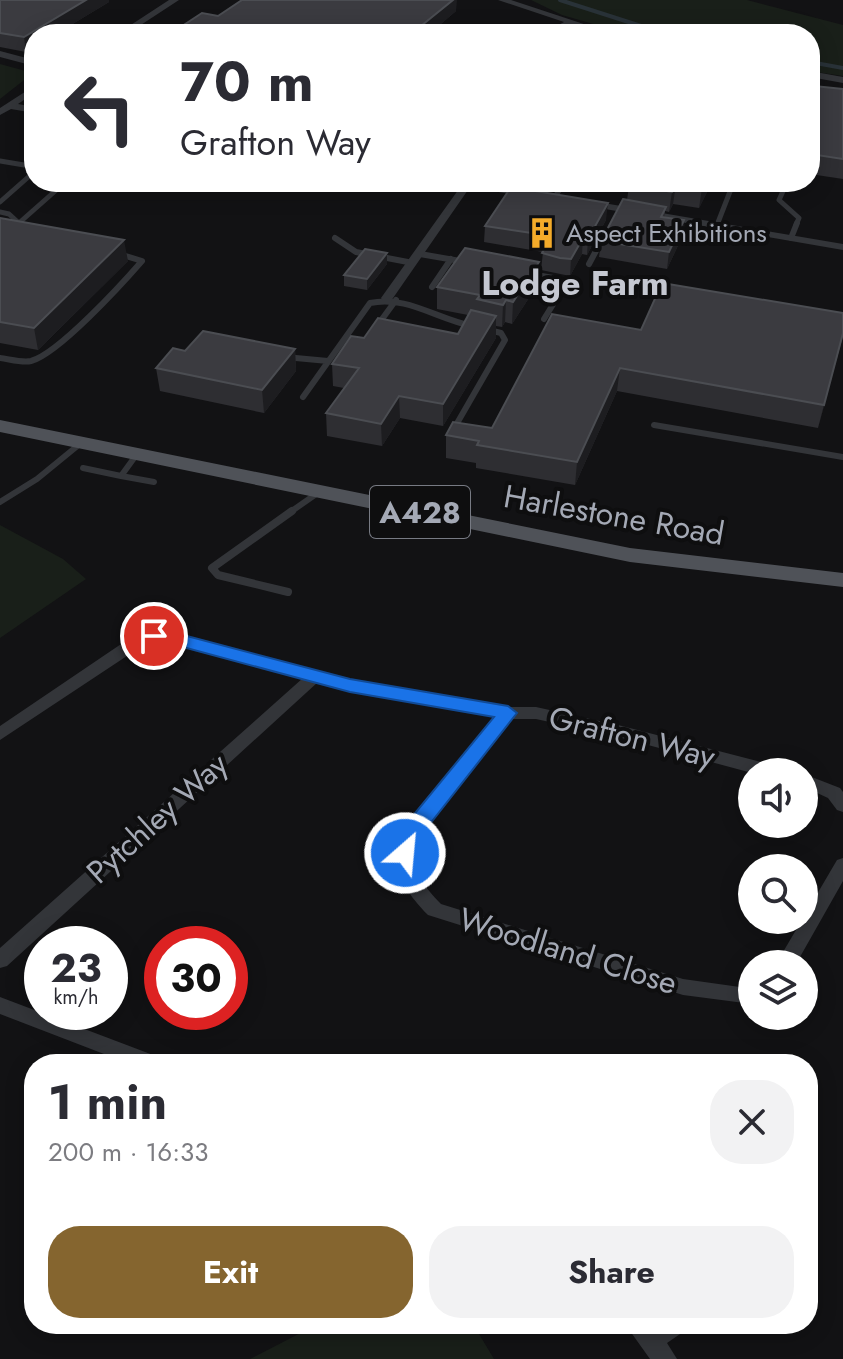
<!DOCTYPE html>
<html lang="en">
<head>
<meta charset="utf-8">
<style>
  body { margin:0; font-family:Jost,sans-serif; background:#f2f2f3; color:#2b2b33; height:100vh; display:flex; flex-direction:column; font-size:30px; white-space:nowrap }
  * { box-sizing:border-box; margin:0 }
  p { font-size:26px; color:#7c7c81 }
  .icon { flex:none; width:44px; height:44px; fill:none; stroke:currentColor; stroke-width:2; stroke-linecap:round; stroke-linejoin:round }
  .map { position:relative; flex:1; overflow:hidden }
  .panel { position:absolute; left:24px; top:1054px; width:794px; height:280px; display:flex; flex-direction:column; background:#fff; border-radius:32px; box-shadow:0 4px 20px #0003 }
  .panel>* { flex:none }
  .banner { position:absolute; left:24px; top:24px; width:796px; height:168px; border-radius:32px; box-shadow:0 4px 20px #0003; background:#fff; color:#2b2b33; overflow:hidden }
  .controls { position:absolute; left:738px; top:758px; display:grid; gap:16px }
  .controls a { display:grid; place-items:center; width:80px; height:80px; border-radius:50%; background:#fff; box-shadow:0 4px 20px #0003; font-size:40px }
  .speed { position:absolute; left:24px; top:926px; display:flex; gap:16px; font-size:40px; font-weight:700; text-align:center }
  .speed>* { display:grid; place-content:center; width:104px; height:104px; border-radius:50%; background:#fff; box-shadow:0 4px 20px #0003; line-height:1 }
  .speed small { font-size:20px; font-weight:400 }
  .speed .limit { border:12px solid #d22; background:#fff; color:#111 }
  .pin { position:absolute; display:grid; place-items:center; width:68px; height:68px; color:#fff; margin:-34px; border:4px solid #fff; border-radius:50%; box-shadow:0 2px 8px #0007 }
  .me { position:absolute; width:88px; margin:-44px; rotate:27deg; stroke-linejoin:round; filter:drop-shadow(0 0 6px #0008) }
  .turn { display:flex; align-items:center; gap:28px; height:168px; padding:0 24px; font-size:36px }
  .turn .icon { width:104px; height:104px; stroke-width:2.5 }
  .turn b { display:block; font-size:56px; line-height:68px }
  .round { display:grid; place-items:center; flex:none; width:84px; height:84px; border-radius:32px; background:#f2f2f3 }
  .summary { display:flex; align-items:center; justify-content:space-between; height:136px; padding:0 24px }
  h1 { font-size:48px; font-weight:700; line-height:60px }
  .button { display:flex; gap:16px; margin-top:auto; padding:16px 24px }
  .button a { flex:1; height:92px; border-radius:32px; background:#85652f; color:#fff; font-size:32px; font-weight:700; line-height:92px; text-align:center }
  .button a+a { background:#f2f2f3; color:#2b2b33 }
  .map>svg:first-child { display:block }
  .green { fill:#191f19 }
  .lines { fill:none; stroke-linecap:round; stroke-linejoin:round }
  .stream { stroke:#293238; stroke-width:4 }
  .lane-far2 { stroke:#333539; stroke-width:5 }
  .lane-far1 { stroke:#333539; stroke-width:6 }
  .lane { stroke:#333539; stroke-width:8 }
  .street { fill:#333539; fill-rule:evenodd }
  .primary { fill:#4f5258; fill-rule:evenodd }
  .wall { fill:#2e2e32 }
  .shaded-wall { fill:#1d1d20 }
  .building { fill:#3b3b40; stroke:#4b4d52; stroke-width:2 }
  .route { fill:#1a73e8; stroke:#114b97; stroke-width:2 }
  .labels { text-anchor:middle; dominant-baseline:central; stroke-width:8; stroke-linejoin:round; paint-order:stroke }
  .far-poi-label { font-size:26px; fill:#a4a9b5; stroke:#0e0e0f; text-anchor:start }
  .shield { fill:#0e0e0f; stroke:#777a83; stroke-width:2 }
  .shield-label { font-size:30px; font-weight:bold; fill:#a4a9b5 }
  .street-label { font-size:32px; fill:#a4a9b5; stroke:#0e0e0f }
  .far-district-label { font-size:34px; font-weight:bold; fill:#c5c8d1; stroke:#0e0e0f }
</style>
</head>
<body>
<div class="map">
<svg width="843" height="1359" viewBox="0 0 843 1359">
  <rect width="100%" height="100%" fill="#121214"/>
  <path class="green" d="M531,0H747L843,25V76L810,71V34H628L562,15Z
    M0,64L33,73L0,99Z
    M0,525L63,559L86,579L0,638Z
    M318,1324H473L494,1359H250Z"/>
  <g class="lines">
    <path class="stream" d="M560,0L666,34
      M810,62L843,68"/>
    <path class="lane-far2" d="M132,27L158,34
      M0,161L30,166L34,171
      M784,189L779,200L799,218L796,225
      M554,198L565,182
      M0,202L34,172
      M0,212L9,214L21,225
      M19,223L62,185
      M717,225L731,189"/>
    <path class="lane-far1" d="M19,223L22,226
      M335,238L356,252L413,263
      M791,238L797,223
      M420,254L466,262
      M589,264L605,234
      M531,274L553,278L565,285L544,319
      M432,287L451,259
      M377,326L396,300
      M285,357L328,361
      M0,358C9,359 22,363 31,361C58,354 122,284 142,261L119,254
      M303,397L370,303C406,295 437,319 472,326
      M654,425L843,457
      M452,432L505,340L501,333L485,329
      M137,454L121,476L154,482
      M83,468L121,476
      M0,502L37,479L81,443
      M289,513L319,492"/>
    <path class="lane" d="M288,592L218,575L212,568L292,511"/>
    <path class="street" d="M169,0H179L127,34H117Z
      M498,0H511L614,34H601L573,25L553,34H542L564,22Z
      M0,51L34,60V66L0,57Z
      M810,71L843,77V83L810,77Z
      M34,86V93L18,104L34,107V113L11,109L0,115V108Z
      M453,182H476L527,191L532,194L527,197L470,187L391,301H383L381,298L461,186Z
      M586,200L843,244V250L582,205L581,203Z
      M154,631L168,632L350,679L508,707H536L622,726L780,767L783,772L752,773L622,738L536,719H512L418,837C411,870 419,881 441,904L683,979L747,988L752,987V1004L683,995L428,915C403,889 393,872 401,835L496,717L350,691L318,682L7,966L0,968V948L303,678L168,642L155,641L142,646L0,740V726L130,638Z
      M804,774L840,788L843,792V812L837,810L828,798L804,787Z
      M843,858V881L796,964H776L837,860Z
      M0,997L161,1058L164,1064H130L0,1014Z
      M625,1324H687L683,1332L667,1343L677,1359H650Z"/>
    <path class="primary" d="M0,420L630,548L843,573V587L630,562L0,432Z"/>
  </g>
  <path class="wall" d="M0,0H109V2L56,34H34L26,52L0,47Z
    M456,11L429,34H170L218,16Z
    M843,89V179L810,174V93Z
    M608,182H712L699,208L673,204L669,212L665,211V217L684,220L682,237L667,269L599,257L601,241L627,200L629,186Z
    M0,218L128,261L38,350L0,343Z
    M606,220L587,255L582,254L570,276L541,270L543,252L484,242L485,226Z
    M387,253V264L367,290L344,286V275Z
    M539,262L538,284L512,324L505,322L502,327L496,326V338L443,426L400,418L382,446L327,436L326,413L344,388L333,386L332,364L364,338L458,334L468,315L437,309V287Z
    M843,313V336L818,428L617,391L575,485L476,468V463L446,458V435L492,428L641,330Z
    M295,349L296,371L264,413L160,391L156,368L185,351Z"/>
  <path class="shaded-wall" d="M86,0H109V2L56,34H34V48L26,52L24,37Z
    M453,0H457L456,11L429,34H411Z
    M319,25L320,34H307Z
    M705,182H712L699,208L702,188Z
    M676,184L673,204L669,212L672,192Z
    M608,203L606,220L587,255L588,239Z
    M684,220L682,237L667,269L669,252Z
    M583,238L582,254L570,276L571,259Z
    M124,240L128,261L38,350L34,328Z
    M387,253V264L367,290V279Z
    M539,262L538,284L512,324L513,302Z
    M506,300L505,322L502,327L503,305Z
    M496,316V338L443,426V404Z
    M843,333V336L818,428L824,405Z
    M295,349L296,371L264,413L262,390Z
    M620,368L617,391L575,485L577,462Z
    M399,396L400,418L382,446L381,424Z"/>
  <path class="building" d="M0,0H86L24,37L0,33Z
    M242,0H453L411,34H366L319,25L307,34H170L202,13L218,16Z
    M814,86L843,89V159L810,154V93Z
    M630,182H705L702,188L676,184L672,192L629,185Z
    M511,187L608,203L588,239L583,238L571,259L560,258L542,253L552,236L485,226Z
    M623,199L666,207L661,217L684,220L669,252L601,241Z
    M0,218L124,240L34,328L0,322Z
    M465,248L539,262L513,302L506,300L503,305L477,299L480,295L437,287Z
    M365,249L387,253L367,279L344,275Z
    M662,283L843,313V333L824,405L620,368L577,462L477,445L479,441L446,435L453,422L492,428L552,314L641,330Z
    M471,310L496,316L443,404L399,396L381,424L326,413L359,368L332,364L351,336L364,338L378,318L458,334Z
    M203,331L295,349L262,390L156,368L173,348L185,351Z"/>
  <path class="route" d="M154,630L168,631L350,679L508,706L517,713L419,838L412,859H397L394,853L402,829L494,717L350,692L168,643L147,640L145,636L147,632Z"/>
  <defs>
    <symbol id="building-bare" viewBox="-9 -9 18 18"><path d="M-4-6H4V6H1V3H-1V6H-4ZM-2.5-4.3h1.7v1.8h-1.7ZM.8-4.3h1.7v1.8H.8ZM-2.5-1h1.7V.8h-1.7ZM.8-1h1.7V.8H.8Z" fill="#f4ab2a" stroke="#0e0e0f" stroke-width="2.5" paint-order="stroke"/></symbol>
  </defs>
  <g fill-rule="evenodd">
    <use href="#building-bare" x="520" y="211" width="44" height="44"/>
  </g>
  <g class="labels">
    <g class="far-poi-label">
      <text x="566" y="233">Aspect Exhibitions</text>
    </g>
    <rect class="shield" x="370" y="486" width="100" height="52" rx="6"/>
    <g class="shield-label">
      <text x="420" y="512">A428</text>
    </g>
    <g class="street-label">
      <text transform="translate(614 515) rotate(10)">Harlestone Road</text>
      <text transform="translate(632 737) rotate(14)">Grafton Way</text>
      <text transform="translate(157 818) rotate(-42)">Pytchley Way</text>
      <text transform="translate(568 951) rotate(17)">Woodland Close</text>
    </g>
    <g class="far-district-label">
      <text x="575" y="283">Lodge Farm</text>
    </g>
  </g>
</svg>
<div class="controls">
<a><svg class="icon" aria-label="sound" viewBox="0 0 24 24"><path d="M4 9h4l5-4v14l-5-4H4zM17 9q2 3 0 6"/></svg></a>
<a><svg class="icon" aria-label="search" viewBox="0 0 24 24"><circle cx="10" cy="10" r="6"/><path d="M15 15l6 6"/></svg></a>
<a><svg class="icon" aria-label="layers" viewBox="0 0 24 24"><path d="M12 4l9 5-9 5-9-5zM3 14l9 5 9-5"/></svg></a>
</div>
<div class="speed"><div>23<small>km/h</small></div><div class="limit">30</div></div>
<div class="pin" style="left:154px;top:636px;background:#d93025"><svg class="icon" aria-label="arrive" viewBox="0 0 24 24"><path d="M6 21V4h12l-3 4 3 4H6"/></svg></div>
<svg class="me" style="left:405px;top:853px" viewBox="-20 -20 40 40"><circle r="17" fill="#1a73e8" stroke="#fff" stroke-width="3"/><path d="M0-11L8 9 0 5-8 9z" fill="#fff"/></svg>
<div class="banner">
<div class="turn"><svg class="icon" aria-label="left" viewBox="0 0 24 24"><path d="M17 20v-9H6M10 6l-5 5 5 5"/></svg><div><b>70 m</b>Grafton Way</div></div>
</div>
<section class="panel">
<div class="summary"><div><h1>1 min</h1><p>200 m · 16:33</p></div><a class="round"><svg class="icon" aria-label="close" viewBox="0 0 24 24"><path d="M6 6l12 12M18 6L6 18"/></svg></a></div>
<div class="button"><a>Exit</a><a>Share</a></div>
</section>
</div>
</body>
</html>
